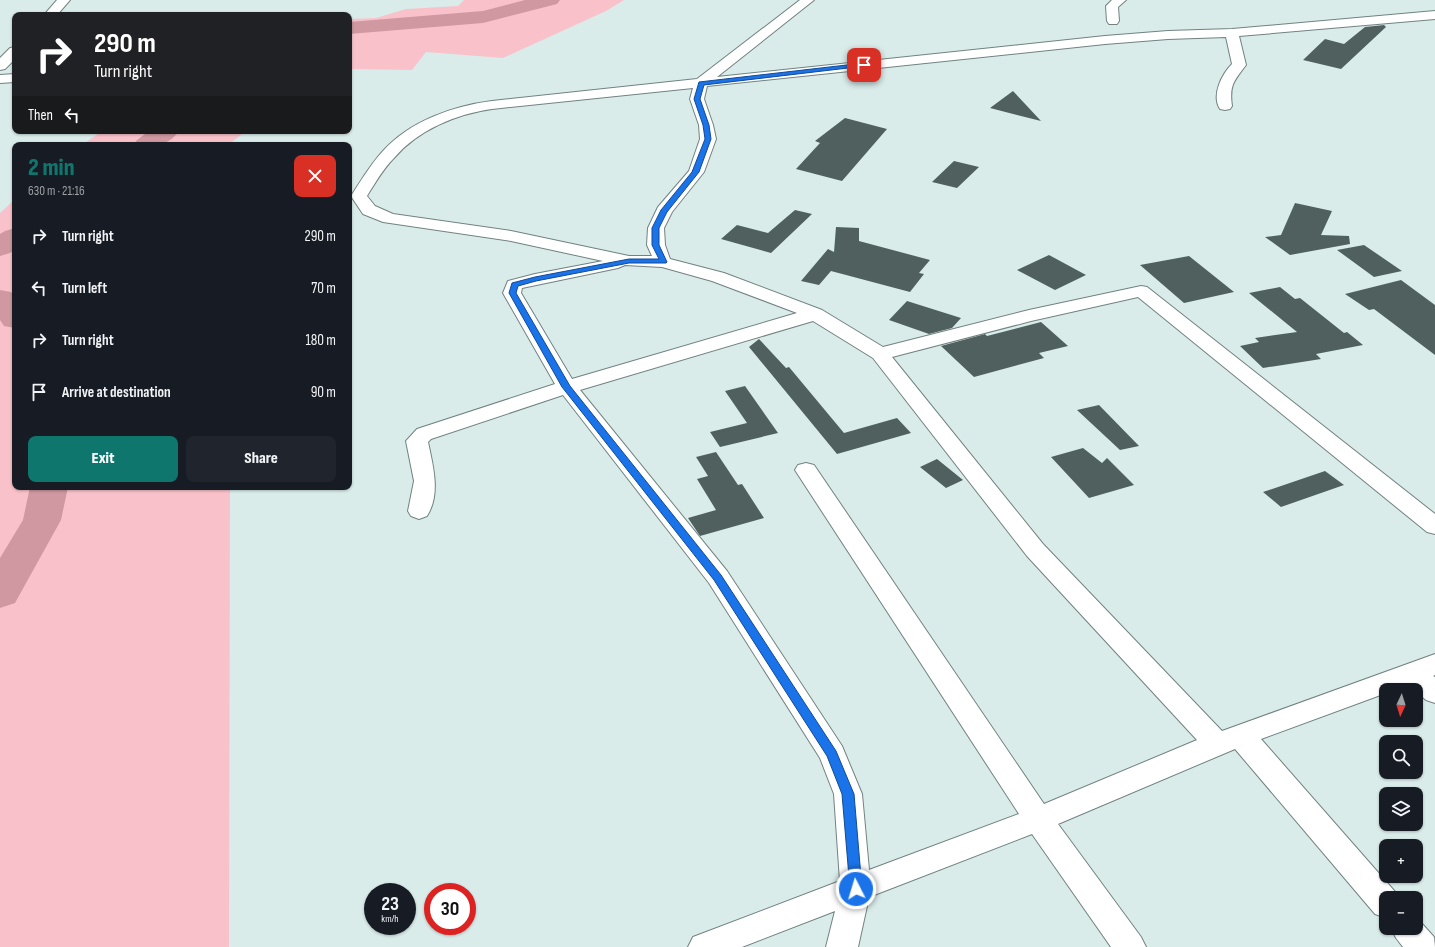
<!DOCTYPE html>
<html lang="en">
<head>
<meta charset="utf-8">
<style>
  body { margin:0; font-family:"Sofia Sans Condensed",sans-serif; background:#20242c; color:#f1f3f6; height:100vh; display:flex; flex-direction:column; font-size:15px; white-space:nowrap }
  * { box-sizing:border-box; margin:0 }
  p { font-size:13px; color:#9ea1a6 }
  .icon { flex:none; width:22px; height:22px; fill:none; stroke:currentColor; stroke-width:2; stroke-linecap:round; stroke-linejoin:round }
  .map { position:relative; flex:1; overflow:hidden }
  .details { position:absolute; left:12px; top:142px; width:340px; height:348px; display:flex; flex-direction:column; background:#171b24; border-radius:8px; box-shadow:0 1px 3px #0004 }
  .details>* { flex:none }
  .top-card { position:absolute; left:12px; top:12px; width:340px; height:122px; border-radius:8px; box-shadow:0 1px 3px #0004; background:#202124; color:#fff; overflow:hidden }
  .needle { width:26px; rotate:184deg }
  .tools { position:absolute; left:1379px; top:683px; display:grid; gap:8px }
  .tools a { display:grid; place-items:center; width:44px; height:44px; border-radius:8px; background:#171b24; box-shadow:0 1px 3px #0004; font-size:20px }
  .speed { position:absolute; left:364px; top:883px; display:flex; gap:8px; font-size:20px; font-weight:700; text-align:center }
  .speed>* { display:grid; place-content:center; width:52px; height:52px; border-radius:50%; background:#171b24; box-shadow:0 1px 3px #0004; line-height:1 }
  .speed small { font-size:10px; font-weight:400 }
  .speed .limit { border:6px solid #d22; background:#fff; color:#111 }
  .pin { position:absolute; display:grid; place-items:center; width:34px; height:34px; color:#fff; margin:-17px; border-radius:8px; box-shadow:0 2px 6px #0006 }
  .me { position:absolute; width:44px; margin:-22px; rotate:355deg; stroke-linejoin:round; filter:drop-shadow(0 0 3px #0008) }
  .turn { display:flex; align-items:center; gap:14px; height:84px; padding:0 16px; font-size:18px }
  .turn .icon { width:52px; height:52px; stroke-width:2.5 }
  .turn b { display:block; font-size:28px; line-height:34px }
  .then { display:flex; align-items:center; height:38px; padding:0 16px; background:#0003; gap:8px; font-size:15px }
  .round { display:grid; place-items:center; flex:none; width:42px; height:42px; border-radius:8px; background:#20242c }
  .head { display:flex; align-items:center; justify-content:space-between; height:68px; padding:0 16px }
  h1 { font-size:24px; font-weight:800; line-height:30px; color:#0f766e }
  .cta { display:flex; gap:8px; margin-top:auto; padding:8px 16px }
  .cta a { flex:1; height:46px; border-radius:8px; background:#0f766e; color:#fff; font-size:16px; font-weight:800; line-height:46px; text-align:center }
  .cta a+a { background:#20242c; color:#f1f3f6 }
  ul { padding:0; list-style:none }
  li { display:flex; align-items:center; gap:12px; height:52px; padding:0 16px }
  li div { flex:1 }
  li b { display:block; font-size:15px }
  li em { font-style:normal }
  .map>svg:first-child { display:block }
  .green { fill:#f9c2ca }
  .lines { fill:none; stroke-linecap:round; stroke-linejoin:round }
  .river { fill:#d098a1; fill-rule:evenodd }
  .building { fill:#50605f }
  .minor-casing { stroke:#718281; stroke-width:2 }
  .minor { fill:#fff; fill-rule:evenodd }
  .route { fill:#1a73e8; stroke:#114b97 }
</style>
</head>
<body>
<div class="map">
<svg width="1435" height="947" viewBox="0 0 1435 947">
  <rect width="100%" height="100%" fill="#d9ecea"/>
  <path class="green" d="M464,0H624L606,11L503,58L426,52L412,70L349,69V19L376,18L406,9L458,6Z
    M102,131H246L228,145H82Z
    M15,199V487H230L229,947H0V213Z"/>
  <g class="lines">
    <path class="river" d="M525,0H560L557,4L483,23L349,34V22L483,11Z
      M149,131H179C166,149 152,145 133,145L137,140Z
      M15,228V250L10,253L0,256V234L5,231Z
      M0,290L11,292L15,298V328L4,326L0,320Z
      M30,487H68L61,520L15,603L0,608V558L23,520Z"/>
  </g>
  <path class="building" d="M1384,25L1386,27L1341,69L1303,60L1325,39L1344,44L1365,27Z
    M1013,91L1041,121L990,108Z
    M845,118L887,129L842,181L796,169L820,143L815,141Z
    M954,161L979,167L957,188L932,182Z
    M1295,203L1332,211L1321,235L1349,236L1350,244L1290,255L1265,237L1281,235Z
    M795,210L812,214L771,253L721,239L737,225L768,233Z
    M836,227L859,228V241L930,260L919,273L924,274L910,292L831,271L819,285L801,281L828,249L834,252Z
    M1364,245L1402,271L1374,277L1337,250Z
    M1049,255L1086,275L1055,290L1017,270Z
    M1189,256L1234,292L1184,303L1140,265Z
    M1401,280L1435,305V355L1374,309L1369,310L1345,294Z
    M1280,287L1295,299L1300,298L1344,333L1347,332L1363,345L1316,354L1321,359L1263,368L1240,346L1259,342L1255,338L1297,332L1249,293Z
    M907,301L961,318L952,328L929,334L889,320Z
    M1041,322L1068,346L1039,353L1044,358L974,377L941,346L985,334L987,336Z
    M759,339L786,368L789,367L844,433L897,418L911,433L837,454L749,347Z
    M745,386L778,433L720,447L710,432L747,423L725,391Z
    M1099,405L1139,446L1120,450L1077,410Z
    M1083,448L1102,463L1107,458L1134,485L1089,498L1051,457Z
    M716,452L738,485L742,484L764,518L700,536L688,518L716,510L697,479L708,476L696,457Z
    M937,459L963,480L946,488L920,467Z
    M1325,471L1344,485L1281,507L1263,492Z"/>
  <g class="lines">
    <defs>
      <path id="minor" d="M57,0H70L57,15H44Z
        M800,0H814L717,77L1105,36L1168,31L1232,29L1435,11V19L1239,36L1246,65C1234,81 1229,85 1232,106L1230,109L1225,110L1220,109C1211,95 1222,74 1232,64L1226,37L1168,39L1105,44L707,86L704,99L713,125L716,139L704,172L672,212L664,228L665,245L670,259L724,273L822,310L883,347L1029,310L1141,286L1147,287L1435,514V534L1427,532L1138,297L1031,321L892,357L1043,544L1222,731L1435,654V675L1433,676L1435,677V703L1426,700L1409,685L1395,690H1386V693L1261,739L1397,894L1399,898H1386V918L1375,914L1235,749L1058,824L1141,937L1146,947H1111L1032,834L869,897L858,947H826L835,911L742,947H688L693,937L840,881L834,794L820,758L709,583L563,395L431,439L428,442C433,466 441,494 427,516L419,519L411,516L408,511L414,481L406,441L417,429L555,384L503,293L508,281L535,274L603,261L511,241L383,222L363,214L351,196C361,181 370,165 383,151C410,121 453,106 492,101L697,79ZM693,88L690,99L699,125L700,139L689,171L658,207L648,228L647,245L652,256H629L511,231L393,214L375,206L367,196C375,183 383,169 394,158C418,130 456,114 492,109ZM625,265L662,267L712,281L797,313L572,379L521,293L522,288L618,268ZM813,321L873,358L1027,556L1197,740L1044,804L814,465L806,463L798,465L795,470L1019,814L869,870L862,794L842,746L727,571L580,390Z
        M1112,0H1126L1118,7L1119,21L1117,24H1109L1107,21L1106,6Z
        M15,47V59L5,69L0,70V58L10,48Z
        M15,74V82L0,83V75Z
        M1416,917L1434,937L1435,947H1403L1396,938L1391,928H1416Z"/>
    </defs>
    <use href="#minor" class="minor-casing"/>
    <use href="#minor" class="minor"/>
  </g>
  <path class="route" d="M864,63L865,64V66L704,85L700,99L709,125L711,139L699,172L667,212L659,228V245L667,262L666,263H629L536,281L518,286L516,293L570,386L721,575L836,751L854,794L862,889L861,893L856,895L852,893L850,889L842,794L827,756L714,580L562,387L509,293L512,283L535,277L629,259H659L652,245V228L661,210L692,172L705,139L703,125L694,99L699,82Z"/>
</svg>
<div class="tools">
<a><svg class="needle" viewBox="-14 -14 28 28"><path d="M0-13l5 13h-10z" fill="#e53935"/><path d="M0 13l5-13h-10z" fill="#9ea1a6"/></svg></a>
<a><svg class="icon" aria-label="search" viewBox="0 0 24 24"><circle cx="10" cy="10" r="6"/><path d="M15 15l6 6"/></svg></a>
<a><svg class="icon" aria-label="layers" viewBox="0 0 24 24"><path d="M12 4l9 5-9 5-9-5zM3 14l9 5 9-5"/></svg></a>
<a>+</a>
<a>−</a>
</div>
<div class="speed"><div>23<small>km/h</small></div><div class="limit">30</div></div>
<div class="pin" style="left:864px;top:65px;background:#d93025"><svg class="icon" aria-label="arrive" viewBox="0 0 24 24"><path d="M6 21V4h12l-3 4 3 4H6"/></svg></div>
<svg class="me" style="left:856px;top:889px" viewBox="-20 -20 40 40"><circle r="17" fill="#1a73e8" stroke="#fff" stroke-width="3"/><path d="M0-11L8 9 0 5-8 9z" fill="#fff"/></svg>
<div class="top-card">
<div class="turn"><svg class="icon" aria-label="right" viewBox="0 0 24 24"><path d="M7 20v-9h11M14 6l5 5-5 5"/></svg><div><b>290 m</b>Turn right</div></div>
<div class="then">Then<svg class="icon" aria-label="left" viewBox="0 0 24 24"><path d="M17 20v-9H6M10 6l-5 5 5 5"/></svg></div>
</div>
<section class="details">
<div class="head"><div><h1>2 min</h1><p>630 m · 21:16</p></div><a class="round" style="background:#d93025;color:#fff"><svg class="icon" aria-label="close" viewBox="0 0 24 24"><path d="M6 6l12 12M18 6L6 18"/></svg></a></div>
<ul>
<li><svg class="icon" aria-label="right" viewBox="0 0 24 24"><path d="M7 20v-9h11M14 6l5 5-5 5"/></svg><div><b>Turn right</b></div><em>290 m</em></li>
<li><svg class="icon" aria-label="left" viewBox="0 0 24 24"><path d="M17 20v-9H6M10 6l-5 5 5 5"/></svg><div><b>Turn left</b></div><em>70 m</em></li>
<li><svg class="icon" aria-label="right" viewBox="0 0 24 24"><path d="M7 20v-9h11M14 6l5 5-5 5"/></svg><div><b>Turn right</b></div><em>180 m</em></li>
<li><svg class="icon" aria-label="arrive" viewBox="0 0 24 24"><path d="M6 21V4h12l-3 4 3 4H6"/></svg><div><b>Arrive at destination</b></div><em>90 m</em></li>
</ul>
<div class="cta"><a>Exit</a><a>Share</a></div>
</section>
</div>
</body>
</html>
